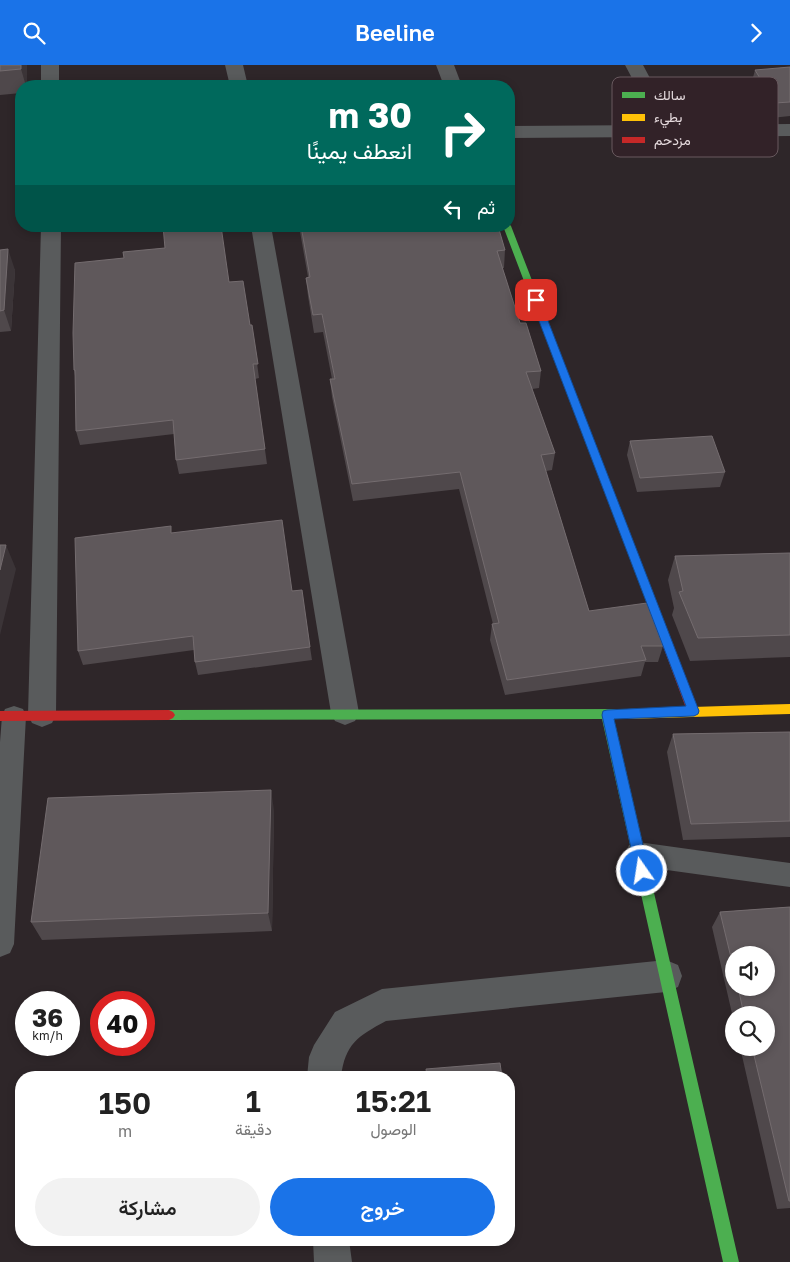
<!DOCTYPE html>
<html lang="ar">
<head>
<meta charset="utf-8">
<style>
  body { margin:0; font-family:"Golos Text",Vazirmatn,sans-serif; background:#f2f2f2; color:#222; direction:rtl; height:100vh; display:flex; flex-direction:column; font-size:19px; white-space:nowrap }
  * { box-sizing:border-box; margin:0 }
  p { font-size:16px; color:#767676 }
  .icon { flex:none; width:28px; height:28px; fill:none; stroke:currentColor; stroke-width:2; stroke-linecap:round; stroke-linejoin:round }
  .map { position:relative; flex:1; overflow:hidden; direction:ltr }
  .sheet { position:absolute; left:15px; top:1006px; width:500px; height:175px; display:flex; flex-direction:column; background:#fff; border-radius:20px; box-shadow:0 2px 8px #0003; direction:rtl }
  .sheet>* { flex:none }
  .guide { position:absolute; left:15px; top:15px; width:500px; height:152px; border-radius:20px; box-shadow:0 2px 8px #0003; direction:rtl; background:#00695c; color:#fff; overflow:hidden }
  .tools { position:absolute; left:725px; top:881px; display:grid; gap:10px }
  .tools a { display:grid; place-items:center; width:50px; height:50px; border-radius:50%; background:#fff; box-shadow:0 2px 8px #0003; font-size:25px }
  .speed { position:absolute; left:15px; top:926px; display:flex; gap:10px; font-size:25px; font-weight:700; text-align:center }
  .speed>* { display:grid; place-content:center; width:65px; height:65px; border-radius:50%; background:#fff; box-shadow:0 2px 8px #0003; line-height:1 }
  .speed small { font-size:12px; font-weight:400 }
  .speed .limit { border:8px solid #d22; background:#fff; color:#111 }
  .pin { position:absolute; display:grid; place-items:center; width:42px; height:42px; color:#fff; margin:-21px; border-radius:10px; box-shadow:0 2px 8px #0006 }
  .me { position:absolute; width:55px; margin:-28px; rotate:347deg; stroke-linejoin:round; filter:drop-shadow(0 0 4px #0008) }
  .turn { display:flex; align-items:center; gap:18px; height:105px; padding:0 20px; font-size:22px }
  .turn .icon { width:65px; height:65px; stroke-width:2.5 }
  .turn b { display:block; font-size:35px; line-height:42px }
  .then { display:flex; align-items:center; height:48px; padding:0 20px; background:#0003; gap:10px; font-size:19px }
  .eta { display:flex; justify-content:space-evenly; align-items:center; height:85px; text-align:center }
  .eta b { font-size:30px; font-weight:600; line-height:35px }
  .primary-button { display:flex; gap:10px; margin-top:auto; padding:10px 20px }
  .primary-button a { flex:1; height:58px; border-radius:30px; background:#1a73e8; color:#fff; font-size:20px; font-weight:600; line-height:58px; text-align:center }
  .primary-button a+a { background:#f2f2f2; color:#222 }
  header { display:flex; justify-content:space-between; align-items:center; height:65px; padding:0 20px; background:#1a73e8; color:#fff; font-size:22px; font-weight:600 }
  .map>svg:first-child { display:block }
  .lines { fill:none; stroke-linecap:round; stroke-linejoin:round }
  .lane { fill:#595b5c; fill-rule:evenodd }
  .street { fill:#595b5c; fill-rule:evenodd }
  .fast { fill:#4caf50; fill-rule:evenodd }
  .slow { fill:#ffc107; fill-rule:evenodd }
  .jam { fill:#c62828; fill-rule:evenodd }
  .wall { fill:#4f484b; fill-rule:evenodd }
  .shaded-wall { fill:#3b3437 }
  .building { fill:#5f585b; stroke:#746c6f }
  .route { fill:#1a73e8; stroke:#114b97 }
  .key { fill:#322228; stroke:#68595e; stroke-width:1 }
  .key-label { font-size:14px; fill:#e5dadd }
</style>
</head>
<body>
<header><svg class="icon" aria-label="forward" viewBox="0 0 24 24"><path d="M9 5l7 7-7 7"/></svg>Beeline<svg class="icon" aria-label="search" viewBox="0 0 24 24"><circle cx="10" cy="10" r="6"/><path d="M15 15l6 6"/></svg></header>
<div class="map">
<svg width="790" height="1197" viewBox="0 0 790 1197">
  <rect width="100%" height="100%" fill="#2e2629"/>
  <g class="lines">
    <path class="lane" d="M14,641L23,644L26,651L14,879L10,888L0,892V677L2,651L5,644Z
      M638,777L790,798V822L638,801L629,798L625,789L629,780Z"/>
    <path class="street" d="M41,0H59V21H41Z
      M225,0H243L248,21H230Z
      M436,0H454L462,21H444Z
      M625,0H643L675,60L790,59V71L509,73V61L657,60Z
      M41,161H61L56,650L52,658L42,662L32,658L28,650Z
      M251,161H271L359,648L355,656L345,660L335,656L331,648Z
      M666,895L678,900L682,911L678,922L666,927L386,956C358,971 345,979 341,1012H307L309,992L314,980L335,947L382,924Z
      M313,1175H349L352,1197H314Z"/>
    <path class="fast" d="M509,159L511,161L664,557L663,560H655L654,557L503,161H509Z
      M628,644L632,646L634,649L632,652L614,654L739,1197H723L602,654L169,655L165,653L163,650L165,647L169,645Z"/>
    <path class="slow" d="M790,639V649L628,654L624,652L622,649L624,646L628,644Z"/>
    <path class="jam" d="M659,553L663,554L664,557L699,646L697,649L693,651L689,649L687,646L654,557L655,554Z
      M169,645L173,647L175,650L173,653L169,655L0,656V646Z"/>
  </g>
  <path class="wall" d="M0,0H27V21H21V28L0,30Z
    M790,2V51L771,53L751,20L755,5Z
    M299,161H498L505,185L504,203H502L520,258L541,306L539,323L532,324L555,388L552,405L546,406L589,546L663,581L658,597H645L641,611L505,630L490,575L492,559H493L459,424L353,436L332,332L330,314H332L323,267L314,268L308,231L306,213L308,212Z
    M0,185L15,205L11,266L0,267Z
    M124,193L229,217L250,260H252L259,313L255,314L267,399L179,409L176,395L174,369L80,380L76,366L75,311L74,305Z
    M630,376L725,407L720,422L637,427L627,390Z
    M173,468L292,526L310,582L312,595L198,610L195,597L194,585L83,600L78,586Z
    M790,488V592L690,596L672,550L674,543L668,515L675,491Z
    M790,667V772L683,775L667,687L673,669Z
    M274,745L272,866L42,875L31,857Z
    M790,842V1143L777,1144L740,982H766V950H734V957L712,862L720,847ZM734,890L766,922H734Z
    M509,1069L514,1112L512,1119H509Z"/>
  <path class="shaded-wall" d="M21,0H27V21H26L21,4Z
    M8,184L15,205L11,266L4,245Z
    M6,480L16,504L0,570V505Z
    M271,725L274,745L272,866L268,848Z"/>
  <path class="building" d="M0,0H21V4L0,6Z
    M790,2V37L775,38L755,5Z
    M163,161H221L229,217L243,216L250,260H252L258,299H253L265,384L176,395L173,355L76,366L75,305H74L73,268L75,198L124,193L123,187L165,183Z
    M301,161H498L505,185L497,186L520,258H526L541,306L526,307L555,388L541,390L589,546L647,538L663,581H641L646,595L507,615L492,559L499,558L460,407L352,419L330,314H335L322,249L313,250L306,213L310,212Z
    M8,184L4,245L0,246V185Z
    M712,371L725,407L640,413L630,376Z
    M282,455L292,526L302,525L310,582L195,597L193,571L78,586L75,473L171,461V468Z
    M0,480H6L0,505Z
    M790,488V570L698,573L679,527L683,526L675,491Z
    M790,667V756L691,759L673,669Z
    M271,725L268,848L31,857L48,733Z
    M790,842V1136H789L752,982H766V950H744L738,922H766V890H734V905L720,847Z
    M500,998L502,1012H427L426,1004Z
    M509,1069L514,1112L509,1113Z"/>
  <path class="route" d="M532,233H539L540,235L699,646L698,649L694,651L614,654L649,806L647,810L642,812L638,810L636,806L602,650L603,646L607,645L686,641L531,235Z"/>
  <rect x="612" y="12" width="166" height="80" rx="8" class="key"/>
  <rect x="622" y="27" width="23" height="6" fill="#4caf50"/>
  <rect x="622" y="49" width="23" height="7" fill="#ffc107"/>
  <rect x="622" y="72" width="23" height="6" fill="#c62828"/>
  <g class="key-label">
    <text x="654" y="35">سالك</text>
    <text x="654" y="57">بطيء</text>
    <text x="654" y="80">مزدحم</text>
  </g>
</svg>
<div class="tools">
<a><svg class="icon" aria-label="sound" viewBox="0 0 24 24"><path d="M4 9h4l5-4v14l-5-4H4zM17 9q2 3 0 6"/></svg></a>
<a><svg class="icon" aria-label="search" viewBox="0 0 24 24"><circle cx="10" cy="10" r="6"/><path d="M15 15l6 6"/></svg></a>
</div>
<div class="speed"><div>36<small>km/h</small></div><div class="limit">40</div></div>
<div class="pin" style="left:536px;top:235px;background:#d93025"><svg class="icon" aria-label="arrive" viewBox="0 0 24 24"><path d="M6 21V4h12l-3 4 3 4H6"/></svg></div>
<svg class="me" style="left:642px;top:806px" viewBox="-20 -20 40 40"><circle r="17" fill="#1a73e8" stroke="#fff" stroke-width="3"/><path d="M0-11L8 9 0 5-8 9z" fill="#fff"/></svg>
<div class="guide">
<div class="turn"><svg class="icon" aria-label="right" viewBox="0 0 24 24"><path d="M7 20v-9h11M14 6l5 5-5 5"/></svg><div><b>30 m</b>انعطف يمينًا</div></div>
<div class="then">ثم<svg class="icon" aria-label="left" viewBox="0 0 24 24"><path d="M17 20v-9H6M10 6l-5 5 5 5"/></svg></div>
</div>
<section class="sheet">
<div class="eta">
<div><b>15:21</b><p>الوصول</p></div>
<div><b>1</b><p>دقيقة</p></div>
<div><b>150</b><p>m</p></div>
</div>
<div class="primary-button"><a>خروج</a><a>مشاركة</a></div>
</section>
</div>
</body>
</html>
